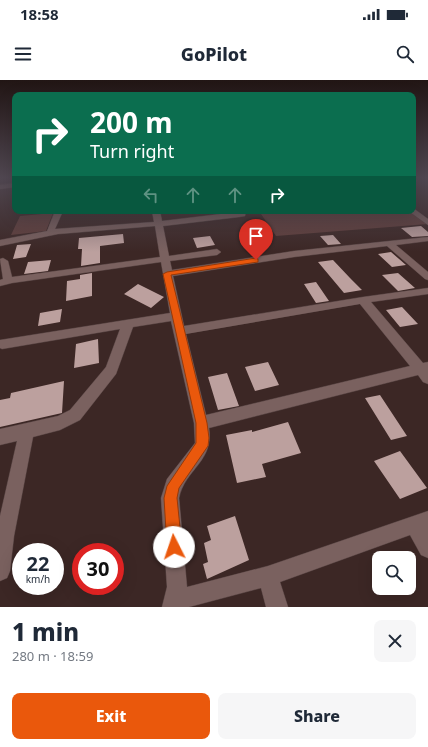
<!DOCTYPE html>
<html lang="en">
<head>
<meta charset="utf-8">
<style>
  body { margin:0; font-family:"Noto Sans",sans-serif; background:#f6f6f7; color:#1f2937; height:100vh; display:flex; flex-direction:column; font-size:15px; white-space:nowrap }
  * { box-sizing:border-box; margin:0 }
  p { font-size:13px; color:#747a83 }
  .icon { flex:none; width:22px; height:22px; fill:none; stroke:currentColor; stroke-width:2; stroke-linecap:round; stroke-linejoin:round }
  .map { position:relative; height:527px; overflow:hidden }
  .drawer { display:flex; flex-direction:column; background:#fff; flex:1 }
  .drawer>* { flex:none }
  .top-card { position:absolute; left:12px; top:12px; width:404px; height:122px; border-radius:8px; box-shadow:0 4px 16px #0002; background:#0b6e4f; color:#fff; overflow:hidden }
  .tools { position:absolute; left:372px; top:471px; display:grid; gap:8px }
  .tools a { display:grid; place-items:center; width:44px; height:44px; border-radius:8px; background:#fff; box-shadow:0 4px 16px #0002; font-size:20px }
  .speed { position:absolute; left:12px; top:463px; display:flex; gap:8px; font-size:20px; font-weight:700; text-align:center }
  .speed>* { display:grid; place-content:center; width:52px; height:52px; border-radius:50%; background:#fff; box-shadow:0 4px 16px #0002; line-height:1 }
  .speed small { font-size:10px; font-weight:400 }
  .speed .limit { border:6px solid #d22; background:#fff; color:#111 }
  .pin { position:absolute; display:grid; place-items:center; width:34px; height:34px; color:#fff; margin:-41px -17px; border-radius:50% 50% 50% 0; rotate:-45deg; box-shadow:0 0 4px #0007 }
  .pin .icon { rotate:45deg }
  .me { position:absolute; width:44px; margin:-22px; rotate:356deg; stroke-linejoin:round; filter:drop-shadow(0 0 3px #0008) }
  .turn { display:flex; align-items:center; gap:14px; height:84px; padding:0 12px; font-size:18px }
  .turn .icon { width:52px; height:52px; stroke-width:2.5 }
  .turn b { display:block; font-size:28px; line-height:34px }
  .lanes { display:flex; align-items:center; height:38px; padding:0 12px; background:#0003; justify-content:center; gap:20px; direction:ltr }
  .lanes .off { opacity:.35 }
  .round { display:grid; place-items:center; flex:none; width:42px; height:42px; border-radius:8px; background:#f6f6f7 }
  .summary { display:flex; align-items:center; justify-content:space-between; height:68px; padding:0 12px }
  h1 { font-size:24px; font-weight:800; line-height:30px }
  .action { display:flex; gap:8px; margin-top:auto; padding:8px 12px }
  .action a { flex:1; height:46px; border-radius:8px; background:#ea580c; color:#fff; font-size:16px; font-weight:800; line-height:46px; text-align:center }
  .action a+a { background:#f6f6f7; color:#1f2937 }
  .status { display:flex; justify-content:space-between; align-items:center; height:28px; padding:0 20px; background:#fff; direction:ltr }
  .status svg { height:11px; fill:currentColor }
  header { display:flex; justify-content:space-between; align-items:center; height:52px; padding:0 12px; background:#fff; font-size:18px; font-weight:800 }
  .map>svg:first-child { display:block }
  .green { fill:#603e3b }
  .building { fill:#bca09e }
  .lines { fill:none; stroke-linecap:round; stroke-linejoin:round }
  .minor-casing { stroke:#554241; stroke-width:1 }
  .minor { fill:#7a615f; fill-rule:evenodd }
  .route { fill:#ea580c; stroke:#983908 }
</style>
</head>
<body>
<div class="status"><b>18:58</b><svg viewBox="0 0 49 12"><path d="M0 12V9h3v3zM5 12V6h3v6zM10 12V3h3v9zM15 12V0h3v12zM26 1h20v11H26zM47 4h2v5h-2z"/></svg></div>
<header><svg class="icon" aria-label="menu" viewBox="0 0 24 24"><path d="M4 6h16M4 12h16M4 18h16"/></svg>GoPilot<svg class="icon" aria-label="search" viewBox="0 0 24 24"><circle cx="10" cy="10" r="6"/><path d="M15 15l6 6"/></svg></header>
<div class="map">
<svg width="428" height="527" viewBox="0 0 428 527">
  <rect width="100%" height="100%" fill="#3c2725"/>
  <path class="green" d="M259,131H413L428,144L276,156Z
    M53,133L46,151L11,155L20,136Z"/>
  <path class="building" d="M421,146L428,152V156L412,157L401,148Z
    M123,154L124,163L100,166V183L81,186L82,169H78L79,158Z
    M333,155L341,164L328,165L320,156Z
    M210,156L215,165L197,168L193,158Z
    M31,164L26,177L13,179L17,165Z
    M391,172L406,185L392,187L378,174Z
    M51,180L48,191L24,194L28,182Z
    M333,180L350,198L362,210L344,213L318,182Z
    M92,193V216L66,221L67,201L80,199V195Z
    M398,193L415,208L398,211L382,195Z
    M316,202L329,221L316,223L304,204Z
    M138,204L164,217L151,228L124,214Z
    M402,227L418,244L400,247L386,230Z
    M62,229L60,242L38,246L40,233Z
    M98,259L99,283L74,288L76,264Z
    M268,282L279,305L255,311L245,287Z
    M227,293L239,326L218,330L208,297Z
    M64,301L62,333L0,347V320L10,318L11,313Z
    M380,315L407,356L391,360L365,318Z
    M288,342L301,373L262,384L266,397L237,403L226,355L252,350V352Z
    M400,371L427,408L400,419L374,381Z
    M235,436L249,480L207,499L203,484L208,482L204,463L211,460L207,446Z"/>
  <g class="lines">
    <defs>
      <path id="minor" d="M15,103V107L0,109V105Z
        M413,128L428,139V145L410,132L413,131Z
        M55,131H63L55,149L154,142L152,131H160L162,141L246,131L245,136L239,137L163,146L169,176L217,169L221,172L217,175L170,181L172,190L294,171L428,157V161L396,165L428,192V200L425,199L387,166L294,177L173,196L184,246L363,217L428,208V214L371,222L423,283L428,282V304L423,302L418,295L209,348C214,382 185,389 179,418L187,507L268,486L428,431V478L421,475L410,455L280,502L288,527H266L261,508L189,527H162L167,507L161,418L167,399L195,363L194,343L171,241L133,247L116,294L80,340L60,350L33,357L14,456L10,491L7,498L0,501V436L17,361L0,365V349L58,336L70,330L106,287L120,249L2,269L0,268V260L170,233L161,182L12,203L0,206V200L3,199L0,179L3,178L8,181L12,197L160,177L155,146L58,154L0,166V160L47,151ZM360,224L410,286L206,335L186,254Z"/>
    </defs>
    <use href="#minor" class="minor-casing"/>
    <use href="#minor" class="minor"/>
  </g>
  <linearGradient id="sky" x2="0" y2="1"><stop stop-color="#211514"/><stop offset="0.57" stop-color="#504751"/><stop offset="1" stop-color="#504751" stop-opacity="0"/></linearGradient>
  <rect width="428" height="172" fill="url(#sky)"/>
  <path class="route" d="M256,178L258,179V182L171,195L207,343L209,358L208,366L179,408L177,418L182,467L180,472L174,474L169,472L167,467L164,418L167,406L196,363V343L163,194L167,192Z"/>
</svg>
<div class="tools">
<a><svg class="icon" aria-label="search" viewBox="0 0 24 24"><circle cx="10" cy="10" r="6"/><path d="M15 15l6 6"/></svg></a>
</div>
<div class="speed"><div>22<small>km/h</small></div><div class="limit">30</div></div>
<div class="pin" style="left:256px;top:180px;background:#d93025"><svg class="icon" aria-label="arrive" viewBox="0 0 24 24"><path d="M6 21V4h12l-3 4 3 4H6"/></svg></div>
<svg class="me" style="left:174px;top:467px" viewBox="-20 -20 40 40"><circle r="19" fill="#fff"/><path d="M0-13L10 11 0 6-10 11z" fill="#ea580c"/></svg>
<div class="top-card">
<div class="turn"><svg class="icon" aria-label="right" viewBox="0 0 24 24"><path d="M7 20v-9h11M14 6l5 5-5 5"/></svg><div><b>200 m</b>Turn right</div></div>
<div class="lanes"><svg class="icon off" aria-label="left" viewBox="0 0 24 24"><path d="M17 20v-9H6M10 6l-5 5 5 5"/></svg><svg class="icon off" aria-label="ahead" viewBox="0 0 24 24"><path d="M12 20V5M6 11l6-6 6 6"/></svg><svg class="icon off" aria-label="ahead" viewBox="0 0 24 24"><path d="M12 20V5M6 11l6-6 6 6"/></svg><svg class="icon" aria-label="right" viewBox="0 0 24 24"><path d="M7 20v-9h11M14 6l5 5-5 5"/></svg></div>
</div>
</div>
<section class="drawer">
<div class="summary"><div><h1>1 min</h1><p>280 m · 18:59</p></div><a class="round"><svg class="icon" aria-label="close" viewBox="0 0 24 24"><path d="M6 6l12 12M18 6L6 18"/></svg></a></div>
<div class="action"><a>Exit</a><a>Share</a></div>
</section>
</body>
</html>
